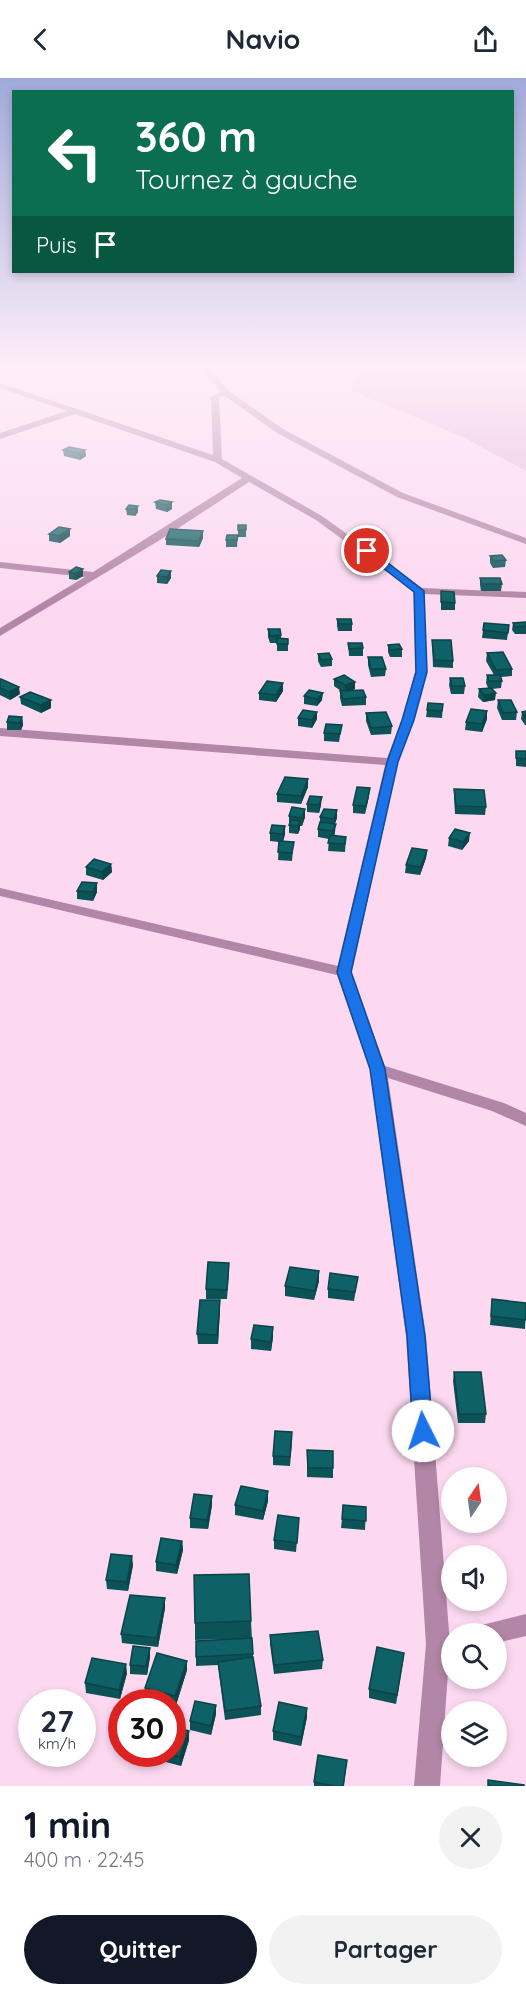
<!DOCTYPE html>
<html lang="fr">
<head>
<meta charset="utf-8">
<style>
  body { margin:0; font-family:Quicksand,sans-serif; background:#f2f2f3; color:#1f2937; height:100vh; display:flex; flex-direction:column; font-size:22px; white-space:nowrap }
  * { box-sizing:border-box; margin:0 }
  p { font-size:20px; color:#747a83 }
  .icon { flex:none; width:33px; height:33px; fill:none; stroke:currentColor; stroke-width:2; stroke-linecap:round; stroke-linejoin:round }
  .map { position:relative; height:1708px; overflow:hidden }
  .panel { display:flex; flex-direction:column; background:#fff; flex:1 }
  .panel>* { flex:none }
  .guide { position:absolute; left:12px; top:12px; width:502px; height:183px; border-radius:0px; box-shadow:0 3px 9px #0003; background:#0b6e4f; color:#fff; overflow:hidden }
  .needle { width:39px; rotate:13deg }
  .tools { position:absolute; left:441px; top:1389px; display:grid; gap:12px }
  .tools a { display:grid; place-items:center; width:66px; height:66px; border-radius:50%; background:#fff; box-shadow:0 3px 9px #0003; font-size:30px }
  .speed { position:absolute; left:18px; top:1611px; display:flex; gap:12px; font-size:30px; font-weight:700; text-align:center }
  .speed>* { display:grid; place-content:center; width:78px; height:78px; border-radius:50%; background:#fff; box-shadow:0 3px 9px #0003; line-height:1 }
  .speed small { font-size:15px; font-weight:400 }
  .speed .limit { border:9px solid #d22; background:#fff; color:#111 }
  .pin { position:absolute; display:grid; place-items:center; width:51px; height:51px; color:#fff; margin:-26px; border:3px solid #fff; border-radius:50%; box-shadow:0 2px 6px #0007 }
  .me { position:absolute; width:66px; margin:-33px; rotate:356deg; stroke-linejoin:round; filter:drop-shadow(0 0 4px #0008) }
  .turn { display:flex; align-items:center; gap:21px; height:126px; padding:0 24px; font-size:27px }
  .turn .icon { width:78px; height:78px; stroke-width:2.5 }
  .turn b { display:block; font-size:42px; line-height:51px }
  .then { display:flex; align-items:center; height:57px; padding:0 24px; background:#0003; gap:12px; font-size:22px }
  .round { display:grid; place-items:center; flex:none; width:63px; height:63px; border-radius:32px; background:#f2f2f3 }
  .head { display:flex; align-items:center; justify-content:space-between; height:102px; padding:0 24px }
  h1 { font-size:36px; font-weight:800; line-height:45px; color:#111827 }
  .primary-button { display:flex; gap:12px; margin-top:auto; padding:12px 24px }
  .primary-button a { flex:1; height:69px; border-radius:36px; background:#111827; color:#fff; font-size:24px; font-weight:800; line-height:69px; text-align:center }
  .primary-button a+a { background:#f2f2f3; color:#1f2937 }
  header { display:flex; justify-content:space-between; align-items:center; height:78px; padding:0 24px; background:#fff; font-size:27px; font-weight:800 }
  .map>svg:first-child { display:block }
  .green { fill:#e6b9d9 }
  .lines { fill:none; stroke-linecap:round; stroke-linejoin:round }
  .street { fill:#b286a6; fill-rule:evenodd }
  .wall { fill:#0c5358 }
  .shaded-wall { fill:#0a4447 }
  .building { fill:#0e6166; stroke:#0a4447; stroke-width:1.5 }
  .route { fill:#1a73e8; stroke:#114b97; stroke-width:1.5 }
</style>
</head>
<body>
<header><svg class="icon" aria-label="back" viewBox="0 0 24 24"><path d="M15 5l-7 7 7 7"/></svg>Navio<svg class="icon" aria-label="share" viewBox="0 0 24 24"><path d="M12 15V3M7 8l5-5 5 5M5 13v7h14v-7"/></svg></header>
<div class="map">
<svg width="526" height="1708" viewBox="0 0 526 1708">
  <rect width="100%" height="100%" fill="#fcd9f1"/>
  <path class="green" d="M363,287H526V393L461,358L350,312Z"/>
  <g class="lines">
    <path class="street" d="M197,287H205L229,313L283,351L403,415L526,460V466L397,419L277,355L225,318L219,320L222,381L322,438L422,510L526,514V520L424,516L427,594L414,642L398,684L352,894L385,988L504,1025L526,1035V1048L492,1033L388,1000L426,1258L450,1566L440,1708H414L426,1566L406,1258L370,991L337,897L0,818V810L338,888L385,687L0,658V650L387,680L402,642L415,594L414,514L316,442L249,404L160,462L0,558V550L85,499L0,490V484L93,494L242,400L215,384L75,336L0,361V355L67,333L0,310V305L213,377L211,319L221,314Z
      M526,1536V1558L496,1565V1556H474L478,1548Z"/>
  </g>
  <path class="wall" d="M63,372H85L86,378L80,382L64,378Z
    M160,422L172,431L167,434L156,431L155,424Z
    M129,427L138,434L135,438L127,437L126,431Z
    M238,447H246V459H238Z
    M70,451V458L60,465L49,463V456Z
    M238,457L237,469H226V462Z
    M203,460L199,469L166,467V461Z
    M490,478L506,482L505,489L493,490L490,485Z
    M171,493V500L167,506L157,505V498Z
    M69,494L83,498L76,502L69,501Z
    M480,500L502,506L501,513H481L480,507Z
    M441,513L455,525V532H441Z
    M337,541L352,546V553H338L337,548Z
    M526,544V556H515L512,552L513,545Z
    M509,547L507,562L482,560L483,552Z
    M268,551L281,557V560L288,561V573H277V565H270L268,559Z
    M432,562L453,583V590L433,589Z
    M348,565L363,570V578H349Z
    M388,567L402,571V579H390L388,574Z
    M487,575L512,591V598L501,599L502,603L501,610L492,611L495,622L483,624L478,619L479,611L488,610L486,605L487,597H494L486,583Z
    M318,576L332,581V588L321,589L318,583Z
    M368,579L386,591L385,598L371,599L368,587Z
    M450,600L465,608L464,616H451L449,607Z
    M0,601L20,616L10,622L0,617Z
    M334,601L355,604V611L352,612L366,619V627L342,628L340,620V613H341L334,608Z
    M283,613L276,624L259,622V615Z
    M304,618L322,622L317,628L304,626Z
    M20,619L51,622V630L41,635L21,626Z
    M498,622L517,634L516,642H502L497,630Z
    M443,626L442,640L426,639L427,632Z
    M487,633V641L482,654L465,652L466,644Z
    M526,633V647H525L521,641L522,634Z
    M366,635L392,648L391,656L371,657L366,643Z
    M22,639L23,647L21,652H7V644Z
    M298,640L317,641L312,650L298,648Z
    M342,647L339,664L324,663V655Z
    M516,673H526V689L516,688Z
    M308,701V709L301,726L277,724V716Z
    M454,711L486,729L485,737L455,736L454,719Z
    M369,718L365,736L353,735V727Z
    M307,726L321,727L319,735L307,734Z
    M305,731V739L302,748H300V751L298,756L289,755V738Z
    M337,732V740L335,746V754L334,758L346,759L345,774L328,773L329,761L318,759V751L320,745V739Z
    M270,755L285,756L283,763L293,772L292,783L278,782L279,764L270,763Z
    M449,760L469,763L462,772L448,768Z
    M427,772L426,780L420,797L405,795L406,787Z
    M111,786L112,794L103,802L86,797V789Z
    M77,813L97,814L93,823L77,821Z
    M319,1193V1203L314,1222L285,1218V1208Z
    M229,1194L227,1221H206V1211Z
    M358,1199L354,1223L328,1220V1211Z
    M492,1221L526,1225L525,1251L490,1247Z
    M220,1231L218,1266H198L197,1256Z
    M273,1249V1259L271,1273L251,1271V1261Z
    M454,1294L486,1336L485,1345H458L453,1303Z
    M292,1364L290,1388L273,1387V1378Z
    M307,1372L333,1373V1400L307,1399Z
    M268,1413V1423L263,1442L235,1437V1427Z
    M212,1427L208,1451L190,1450V1440Z
    M366,1429L365,1452L341,1450L342,1441Z
    M299,1440L296,1474L274,1471V1462Z
    M182,1463L183,1472L177,1496L156,1493V1484Z
    M133,1487L128,1513L107,1511L106,1502Z
    M165,1530L158,1569L122,1565L121,1556Z
    M251,1543L253,1579L261,1628V1637L225,1642L218,1587L196,1588V1563L234,1561L195,1562V1545Z
    M270,1557L323,1582L322,1591L274,1596L270,1566Z
    M150,1570V1579L147,1597L130,1596V1587Z
    M404,1575L396,1626L369,1620V1611Z
    M187,1592L176,1627L172,1626V1624H165L145,1620V1610Z
    M127,1595L120,1621L86,1615L85,1605Z
    M216,1636L211,1657L190,1652V1643Z
    M307,1639L301,1668L273,1662V1653Z
    M189,1653V1662L181,1688L158,1682L157,1676H172Z
    M347,1682L344,1708H314V1704Z"/>
  <path class="shaded-wall" d="M85,372L86,378L80,382L79,375Z
    M172,424V431L167,434V427Z
    M138,428V434L135,438V431Z
    M70,451V458L60,465L59,458Z
    M203,453V460L199,469V463Z
    M83,491V498L76,502L75,496Z
    M171,493V500L167,506V499Z
    M355,604V611L345,615V607Z
    M283,605V613L276,624V617Z
    M19,609L20,616L10,622L9,614Z
    M323,615L322,622L317,628V621Z
    M496,615L495,622L483,624L484,617Z
    M51,622V630L41,635L40,627Z
    M487,633V641L482,654V646Z
    M317,634V641L312,650V642Z
    M22,639L23,647L21,652L20,645Z
    M308,701V709L301,726V718Z
    M370,710L369,718L365,736L366,728Z
    M322,719L321,727L319,735V727Z
    M305,731V739L302,748V740Z
    M337,732V740L333,749L334,741Z
    M300,743V751L298,756V748Z
    M336,746L335,754L333,761V753Z
    M285,748V756L283,764V756Z
    M470,755L469,763L462,772L463,764Z
    M427,772L426,780L420,797L421,789Z
    M111,786L112,794L103,802L102,794Z
    M97,805V814L93,823V814Z
    M319,1193V1203L314,1222L315,1213Z
    M220,1222V1231L218,1266L217,1257Z
    M273,1249V1259L271,1273V1264Z
    M268,1413V1423L263,1442V1433Z
    M212,1418V1427L208,1451L207,1442Z
    M182,1463L183,1472L177,1496L176,1487Z
    M132,1478L133,1487L128,1513L127,1504Z
    M165,1520V1530L158,1569L157,1560Z
    M150,1570V1579L147,1597L146,1588Z
    M404,1575L403,1584L396,1626L397,1617Z
    M187,1583V1592L176,1627L175,1618Z
    M126,1586L127,1595L120,1621L119,1612Z
    M216,1627V1636L211,1657V1648Z
    M307,1630V1639L301,1668V1659Z
    M189,1653V1662L181,1688L180,1679Z"/>
  <path class="building" d="M69,369L85,372L79,375L63,372Z
    M160,422L172,424L167,427L155,424Z
    M129,427L138,428L135,431H126Z
    M238,447H246V452H238Z
    M59,449L70,451L59,458L49,456Z
    M170,451L203,453L199,463L166,461Z
    M227,457H238L237,462H226Z
    M502,477L506,482L494,483L490,478Z
    M76,489L83,491L75,496L69,494Z
    M161,492L171,493L167,499L157,498Z
    M480,500H500L502,506H482Z
    M441,513L454,514L455,525L441,524Z
    M337,541H351L352,546H339Z
    M526,544V548L515,549L513,545Z
    M484,545L509,547L508,555L483,552Z
    M268,551H280L281,557L270,558Z
    M277,560L288,561V566H277Z
    M432,562H451L453,583L434,582Z
    M348,565H362L363,570L349,571Z
    M399,566L402,571L390,572L388,567Z
    M503,574L512,591L496,592L487,575Z
    M329,575L332,581L321,582L318,576Z
    M368,579H382L386,591H371Z
    M344,597L355,604L345,607L334,601Z
    M487,597H500L502,603H489Z
    M450,600H463L465,608H452Z
    M0,601H1L19,609L9,614L0,610Z
    M267,603L283,605L276,617L259,615Z
    M491,610L496,615L484,617L479,611Z
    M309,612L323,615L317,621L304,618Z
    M363,612L366,619L343,621L340,613Z
    M30,614L51,622L40,627L20,619Z
    M498,622H511L517,634L503,635Z
    M428,625L443,626L442,633L427,632Z
    M471,631L487,633L482,646L466,644Z
    M303,632L317,634L312,642L298,640Z
    M526,633V639H525L522,634Z
    M386,634L392,648L371,650L366,635Z
    M9,638L22,639L20,645L7,644Z
    M326,646L342,647L340,656L324,655Z
    M516,673H526V681L516,680Z
    M285,699L308,701L301,718L277,716Z
    M357,709L370,710L366,728L353,727Z
    M454,711L484,712L486,729L456,728Z
    M310,718L322,719L319,727L307,726Z
    M292,729L305,731L302,740L289,738Z
    M324,731L337,732L334,741L320,739Z
    M291,742L300,743L298,748L289,747Z
    M320,744L336,746L333,753L318,751Z
    M272,747L285,748L283,756L270,755Z
    M455,751L470,755L463,764L449,760Z
    M330,757L346,759L345,766L328,765Z
    M279,763L294,764L292,775L278,774Z
    M412,770L427,772L421,789L406,787Z
    M94,781L111,786L102,794L86,789Z
    M82,804L97,805L93,814L77,813Z
    M208,1184L229,1185L227,1212L206,1211Z
    M290,1189L319,1193L315,1213L285,1208Z
    M330,1195L358,1199L355,1214L328,1211Z
    M492,1221L526,1225V1242L491,1238Z
    M200,1222H220L217,1257L197,1256Z
    M254,1247L273,1249L271,1264L251,1261Z
    M454,1294H481L486,1336H459Z
    M275,1353L292,1354L290,1379L273,1378Z
    M307,1372L333,1373V1390H308Z
    M241,1408L268,1413L263,1433L235,1427Z
    M194,1416L212,1418L207,1442L190,1440Z
    M343,1427L366,1429V1443L342,1441Z
    M278,1437L299,1440L297,1465L274,1462Z
    M161,1460L182,1463L176,1487L156,1484Z
    M111,1476L132,1478L127,1504L106,1502Z
    M249,1496L251,1543L195,1545L194,1497Z
    M130,1517L165,1520L157,1560L121,1556Z
    M318,1553L323,1582L274,1587L270,1557Z
    M252,1560L253,1576L196,1579V1563Z
    M133,1568L150,1570L146,1588L130,1587Z
    M377,1569L404,1575L397,1617L369,1611Z
    M157,1575L187,1583L175,1618L145,1610Z
    M253,1579L261,1628L225,1633L218,1584Z
    M92,1580L126,1586L119,1612L85,1605Z
    M195,1623L216,1627L211,1648L190,1643Z
    M279,1624L307,1630L301,1659L273,1653Z
    M172,1648L189,1653L180,1679L168,1676H172Z
    M318,1677L347,1682L343,1708H334L314,1704Z
    M488,1702L524,1707V1708H488Z"/>
  <linearGradient id="sky" x2="0" y2="1"><stop stop-color="#a0aada"/><stop offset="0.55" stop-color="#feeef9"/><stop offset="1" stop-color="#feeef9" stop-opacity="0"/></linearGradient>
  <rect width="526" height="526" fill="url(#sky)"/>
  <path class="route" d="M364,471H370L424,513L427,594L414,642L398,684L351,894L385,991L425,1258L433,1353L430,1358L423,1361L416,1358L413,1353L407,1258L370,991L337,894L387,684L402,642L416,594L414,514L364,475Z"/>
</svg>
<div class="tools">
<a><svg class="needle" viewBox="-14 -14 28 28"><path d="M0-13l5 13h-10z" fill="#e53935"/><path d="M0 13l5-13h-10z" fill="#747a83"/></svg></a>
<a><svg class="icon" aria-label="sound" viewBox="0 0 24 24"><path d="M4 9h4l5-4v14l-5-4H4zM17 9q2 3 0 6"/></svg></a>
<a><svg class="icon" aria-label="search" viewBox="0 0 24 24"><circle cx="10" cy="10" r="6"/><path d="M15 15l6 6"/></svg></a>
<a><svg class="icon" aria-label="layers" viewBox="0 0 24 24"><path d="M12 4l9 5-9 5-9-5zM3 14l9 5 9-5"/></svg></a>
</div>
<div class="speed"><div>27<small>km/h</small></div><div class="limit">30</div></div>
<div class="pin" style="left:367px;top:473px;background:#d93025"><svg class="icon" aria-label="arrive" viewBox="0 0 24 24"><path d="M6 21V4h12l-3 4 3 4H6"/></svg></div>
<svg class="me" style="left:423px;top:1353px" viewBox="-20 -20 40 40"><circle r="19" fill="#fff"/><path d="M0-13L10 11 0 6-10 11z" fill="#1a73e8"/></svg>
<div class="guide">
<div class="turn"><svg class="icon" aria-label="left" viewBox="0 0 24 24"><path d="M17 20v-9H6M10 6l-5 5 5 5"/></svg><div><b>360 m</b>Tournez à gauche</div></div>
<div class="then">Puis<svg class="icon" aria-label="arrive" viewBox="0 0 24 24"><path d="M6 21V4h12l-3 4 3 4H6"/></svg></div>
</div>
</div>
<section class="panel">
<div class="head"><div><h1>1 min</h1><p>400 m · 22:45</p></div><a class="round"><svg class="icon" aria-label="close" viewBox="0 0 24 24"><path d="M6 6l12 12M18 6L6 18"/></svg></a></div>
<div class="primary-button"><a>Quitter</a><a>Partager</a></div>
</section>
</body>
</html>
